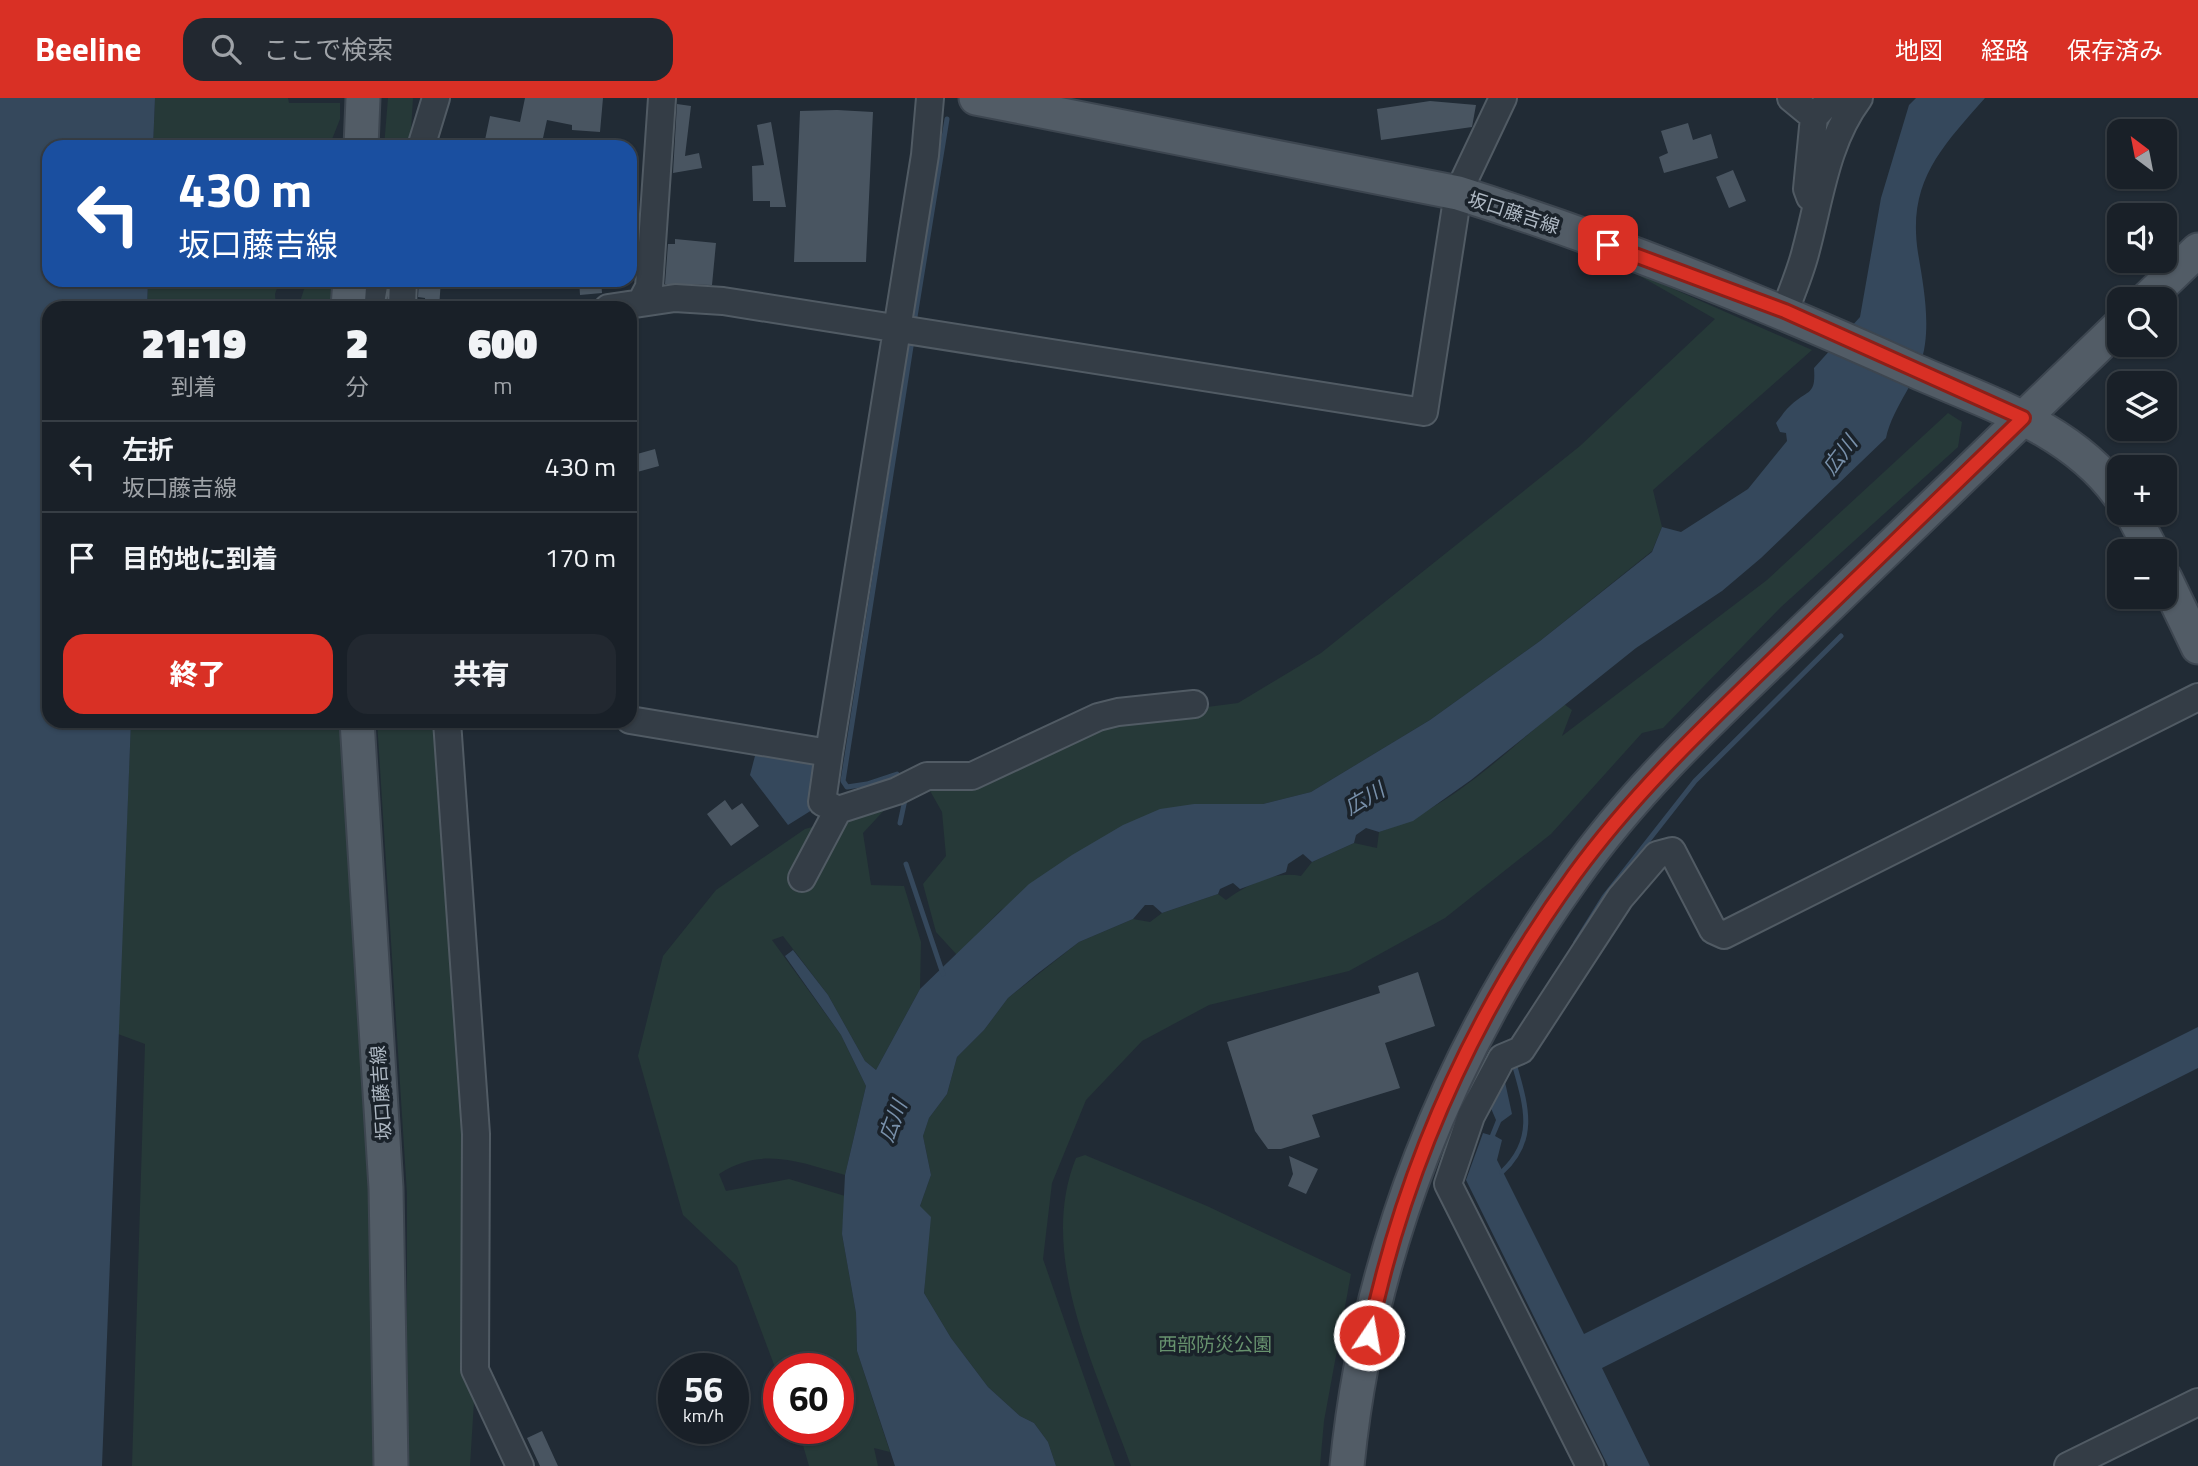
<!DOCTYPE html>
<html lang="ja">
<head>
<meta charset="utf-8">
<style>
  body { margin:0; font-family:"Titillium Web","Noto Sans JP",sans-serif; background:#222830; color:#f1f3f6; height:100vh; display:flex; flex-direction:column; font-size:26px; white-space:nowrap }
  * { box-sizing:border-box; margin:0 }
  p { font-size:23px; color:#9fa3a8 }
  .icon { flex:none; width:38px; height:38px; fill:none; stroke:currentColor; stroke-width:2; stroke-linecap:round; stroke-linejoin:round }
  .map { position:relative; flex:1; overflow:hidden }
  .details { position:absolute; left:42px; top:203px; width:595px; height:427px; display:flex; flex-direction:column; background:#192028; border-radius:21px; box-shadow:0 2px 5px #0004,0 0 0 2px #373e45 }
  .details>* { flex:none }
  .banner { position:absolute; left:42px; top:42px; width:595px; height:147px; border-radius:21px; box-shadow:0 2px 5px #0004,0 0 0 2px #373e45; background:#1a4fa0; color:#fff; overflow:hidden }
  .needle { width:46px; rotate:328deg }
  .buttons { position:absolute; left:2107px; top:21px; display:grid; gap:14px }
  .buttons a { display:grid; place-items:center; width:70px; height:70px; border-radius:14px; background:#192028; box-shadow:0 2px 5px #0004,0 0 0 2px #373e45; font-size:35px }
  .speed { position:absolute; left:658px; top:1255px; display:flex; gap:14px; font-size:35px; font-weight:700; text-align:center }
  .speed>* { display:grid; place-content:center; width:91px; height:91px; border-radius:50%; background:#192028; box-shadow:0 2px 5px #0004,0 0 0 2px #373e45; line-height:1 }
  .speed small { font-size:18px; font-weight:400 }
  .speed .limit { border:10px solid #d22; background:#fff; color:#111 }
  .pin { position:absolute; display:grid; place-items:center; width:60px; height:60px; color:#fff; margin:-30px; border-radius:14px; box-shadow:0 4px 10px #0006 }
  .me { position:absolute; width:77px; margin:-38px; rotate:12deg; stroke-linejoin:round; filter:drop-shadow(0 0 5px #0008) }
  .turn { display:flex; align-items:center; gap:24px; height:147px; padding:0 21px; font-size:32px }
  .turn .icon { width:91px; height:91px; stroke-width:2.5 }
  .turn b { display:block; font-size:49px; line-height:60px }
  .eta { display:flex; justify-content:space-evenly; align-items:center; height:119px; text-align:center }
  .eta b { font-size:42px; font-weight:800; line-height:49px }
  .primary-button { display:flex; gap:14px; margin-top:auto; padding:14px 21px }
  .primary-button a { flex:1; height:80px; border-radius:21px; background:#d93025; color:#fff; font-size:28px; font-weight:800; line-height:80px; text-align:center }
  .primary-button a+a { background:#222830; color:#f1f3f6 }
  ul { padding:0; list-style:none }
  li { display:flex; align-items:center; gap:21px; height:91px; padding:0 21px; border-top:2px solid #373e45 }
  li div { flex:1 }
  li b { display:block; font-size:26px }
  li em { font-style:normal }
  header { display:flex; align-items:center; gap:42px; box-sizing:border-box; height:98px; padding:0 35px; background:#d93025; color:#fff }
  header strong { font-size:33px }
  nav { display:flex; gap:38px; margin-inline-start:auto; font-size:24px }
  .search { width:490px; height:63px; background:#222830; display:flex; align-items:center; gap:18px; box-sizing:border-box; padding:0 24px; border-radius:21px; color:#9fa3a8; font-size:26px }
  .map>svg:first-child { display:block }
  .green { fill:#263938 }
  .water { fill:#35485c }
  .lines { fill:none; stroke-linecap:round; stroke-linejoin:round }
  .stream { stroke:#35485c; stroke-width:5 }
  .building { fill:#495561 }
  .minor-casing { stroke:#515b64; stroke-width:30 }
  .major-casing { stroke:#3d4650; stroke-width:37 }
  .minor { stroke:#343d46; stroke-width:26 }
  .major { stroke:#525c66; stroke-width:33 }
  .route-casing { stroke:#8d1f18; stroke-width:18 }
  .route { stroke:#d93025; stroke-width:12 }
  .labels { text-anchor:middle; dominant-baseline:central; stroke-width:7; stroke-linejoin:round; paint-order:stroke }
  .street-label { font-size:19px; fill:#aeb8c3; stroke:#1a222a }
  .park-label { font-size:19px; fill:#67926e; stroke:#1a222a }
  .water-label { font-size:21px; font-style:italic; fill:#7890aa; stroke:#1a222a }
</style>
</head>
<body>
<header>
<strong>Beeline</strong>
<div class="search"><svg class="icon" aria-label="search" viewBox="0 0 24 24"><circle cx="10" cy="10" r="6"/><path d="M15 15l6 6"/></svg>ここで検索</div>
<nav><a>地図</a><a>経路</a><a>保存済み</a></nav>
</header>
<div class="map">
<svg width="2198" height="1368" viewBox="0 0 2198 1368">
  <rect width="100%" height="100%" fill="#212b35"/>
  <path class="green" d="M155,0H288L289,5H340V21L329,49H153Z
    M388,0H413L410,49H384Z
    M1626,170L1812,252L1653,392L1662,429L1652,453L1540,543L1430,622L1311,694L1263,706H1194L1001,812L957,857L936,834L923,786L946,758L942,714L929,691L971,688L1106,622L1238,605L1321,555L1580,348L1715,221Z
    M148,182H280L275,196L276,210H147Z
    M307,182H340L338,210H298Z
    M1948,315L1962,324L1958,349L1781,509L1663,630L1642,635L1551,736L1445,820L1349,873L1209,907L1142,943L1086,1002L1052,1085L1043,1161L1115,1368H1056L1048,1344L1034,1325L1020,1318L988,1289L951,1240L924,1195L926,1167L920,1108L931,1077L923,1038L929,1020L947,996L957,959L984,932L1008,900L1079,844L1133,821L1150,824L1162,815L1218,796L1226,802C1246,787 1276,772 1301,778L1312,764L1354,745L1377,750L1379,734C1450,711 1507,653 1564,606L1572,612L1562,638L1767,482Z
    M131,623H346L378,1131L381,1368H132L145,946L118,936Z
    M377,623H438L465,1029L475,1287L470,1368H407V1096Z
    M889,707L863,735L871,787L904,788L921,844L920,891L876,972L865,963L828,897L783,838L772,842L841,937L866,988L845,1077C799,1064 762,1048 719,1076L726,1093L789,1081L845,1098L842,1136L856,1215L857,1253L890,1354L874,1350L878,1368H809L798,1330H838V1270H779V1280L737,1168L683,1117L638,958L663,858L716,792L805,731Z
    M1085,1057L1207,1108L1351,1176L1324,1323L1320,1368H1131C1098,1275 1036,1158 1076,1060Z"/>
  <path class="water" d="M0,0H155L153,49H49V182H148L147,210H49V623H131L102,1368H0Z
    M1916,0H1985C1941,50 1907,84 1918,155C1923,184 1929,217 1925,246C1921,280 1893,307 1886,340L1761,460L1722,493L1636,550L1471,682L1413,723L1379,734L1366,730L1356,737L1354,745L1312,764L1303,756L1288,766L1286,774L1240,791L1233,785L1220,791L1218,796L1162,815L1153,807H1145L1133,821L1079,844L1037,876L1008,900L984,932L957,959L947,996L929,1020L923,1038L931,1077L920,1108L931,1119L924,1195L951,1240L988,1289L1020,1318L1034,1325L1048,1344L1056,1368H895L857,1253L856,1215L842,1136L845,1077L866,988L841,937L785,858L793,852L828,897L865,963L876,972L920,891L1029,786L1072,757L1123,727L1160,711L1194,706H1263L1311,694L1430,622L1540,543L1652,454L1662,429L1681,434L1748,391L1787,343L1786,335L1780,334L1776,325C1781,319 1785,312 1791,307C1808,291 1816,298 1814,270L1860,219L1881,100L1909,7Z
    M756,654L819,665L812,712L788,727L750,677Z
    M2198,929V970L1602,1270L1650,1368H1608L1466,1082L1483,1035L1490,1037L1496,1022L1490,1008L1500,984H1505L1512,1016L1501,1024L1495,1038L1502,1042L1497,1062L1584,1236Z"/>
  <g class="lines">
    <path class="stream" d="M914,225L947,21
      M899,682L897,676L867,686L847,689L843,683L912,242
      M900,725L906,697
      M906,766L943,876
      M1576,844L1604,799L1695,683L1841,538
      M1502,1074C1537,1042 1526,1008 1515,969"/>
  </g>
  <path class="building" d="M525,0H603L600,34L572,32V27L547,22L541,49H520L485,42L490,18L520,24Z
    M1430,3L1476,7L1472,29L1381,42L1377,11Z
    M677,6L691,8L685,58L699,55L702,70L673,75Z
    M837,12L873,14L866,164H794L800,13Z
    M771,24L786,109H770V103H753L752,68L764,67L757,27Z
    M1688,25L1693,42L1711,36L1718,60L1664,75L1659,59L1668,55L1661,33Z
    M1733,72L1746,103L1729,110L1716,79Z
    M675,141L716,145L712,187L665,186L668,146H675Z
    M419,182H441L439,210H426L425,200L418,199Z
    M579,182H601L602,195L580,197Z
    M655,351L659,368L630,376V358Z
    M725,702L732,712L742,705L759,728L731,748L707,716Z
    M1418,874L1435,928L1385,945L1400,990L1312,1017L1320,1039L1281,1051H1268L1255,1033L1227,944L1380,895L1378,888Z
    M1289,1058L1318,1071L1306,1096L1288,1088L1293,1076Z
    M542,1333L558,1368H540L527,1340Z"/>
  <g class="lines">
    <defs>
      <path id="minor" d="M1791,0L1814,19
        M421,49L436,0
        M1810,99L1807,91L1814,19L1832,0
        M641,204L649,189L662,0
        M370,210L375,182
        M402,210L403,182
        M608,210L675,200L723,203L1424,314L1458,95L1503,0
        M1785,213C1792,193 1801,173 1806,152C1820,100 1826,44 1859,0
        M630,622L829,655L925,57L930,0
        M447,623L476,1036L475,1272L520,1368
        M829,655L822,704L838,712
        M802,780L838,712L897,693L927,678H972L1098,619L1118,614L1194,606
        M1590,1368L1448,1086L1471,1018L1502,960L1521,952L1620,800L1657,757L1672,753L1713,832L1724,837L2198,599
        M2068,1368L2198,1304"/>
      <path id="major" d="M976,0L1458,95C1614,144 1765,205 1913,272C1985,304 2071,330 2119,397
        M361,49L363,0
        M2147,201L2198,152
        M348,210L350,182
        M2132,415L2152,453
        M2165,480L2198,549
        M357,623L386,1090L391,1368
        M1347,1368C1368,1154 1449,952 1574,778C1638,687 1722,611 1802,534C1908,432 2013,330 2119,228"/>
    </defs>
    <use href="#minor" class="minor-casing"/>
    <use href="#major" class="major-casing"/>
    <use href="#minor" class="minor"/>
    <use href="#major" class="major"/>
  </g>
  <g class="lines">
    <defs>
      <path id="route" d="M1369,1237C1404,1070 1474,915 1574,777C1635,693 1712,621 1786,549C1865,473 1944,397 2023,320L1785,213L1608,147"/>
    </defs>
    <use href="#route" class="route-casing"/>
    <use href="#route" class="route"/>
  </g>
  <g class="labels">
    <g class="street-label">
      <text transform="translate(1514 114) rotate(18)">坂口藤吉線</text>
      <text transform="translate(380 995) rotate(-94)">坂口藤吉線</text>
    </g>
    <g class="park-label">
      <text x="1215" y="1245">西部防災公園</text>
    </g>
    <g class="water-label">
      <text transform="translate(1839 357) rotate(-53)">広川</text>
      <text transform="translate(1364 700) rotate(-30)">広川</text>
      <text transform="translate(892 1023) rotate(-69)">広川</text>
    </g>
  </g>
</svg>
<div class="buttons">
<a><svg class="needle" viewBox="-14 -14 28 28"><path d="M0-13l5 13h-10z" fill="#e53935"/><path d="M0 13l5-13h-10z" fill="#9fa3a8"/></svg></a>
<a><svg class="icon" aria-label="sound" viewBox="0 0 24 24"><path d="M4 9h4l5-4v14l-5-4H4zM17 9q2 3 0 6"/></svg></a>
<a><svg class="icon" aria-label="search" viewBox="0 0 24 24"><circle cx="10" cy="10" r="6"/><path d="M15 15l6 6"/></svg></a>
<a><svg class="icon" aria-label="layers" viewBox="0 0 24 24"><path d="M12 4l9 5-9 5-9-5zM3 14l9 5 9-5"/></svg></a>
<a>+</a>
<a>−</a>
</div>
<div class="speed"><div>56<small>km/h</small></div><div class="limit">60</div></div>
<div class="pin" style="left:1608px;top:147px;background:#d93025"><svg class="icon" aria-label="arrive" viewBox="0 0 24 24"><path d="M6 21V4h12l-3 4 3 4H6"/></svg></div>
<svg class="me" style="left:1369px;top:1237px" viewBox="-20 -20 40 40"><circle r="17" fill="#d93025" stroke="#fff" stroke-width="3"/><path d="M0-11L8 9 0 5-8 9z" fill="#fff"/></svg>
<div class="banner">
<div class="turn"><svg class="icon" aria-label="left" viewBox="0 0 24 24"><path d="M17 20v-9H6M10 6l-5 5 5 5"/></svg><div><b>430 m</b>坂口藤吉線</div></div>
</div>
<section class="details">
<div class="eta">
<div><b>21:19</b><p>到着</p></div>
<div><b>2</b><p>分</p></div>
<div><b>600</b><p>m</p></div>
</div>
<ul>
<li><svg class="icon" aria-label="left" viewBox="0 0 24 24"><path d="M17 20v-9H6M10 6l-5 5 5 5"/></svg><div><b>左折</b><p>坂口藤吉線</p></div><em>430 m</em></li>
<li><svg class="icon" aria-label="arrive" viewBox="0 0 24 24"><path d="M6 21V4h12l-3 4 3 4H6"/></svg><div><b>目的地に到着</b></div><em>170 m</em></li>
</ul>
<div class="primary-button"><a>終了</a><a>共有</a></div>
</section>
</div>
</body>
</html>
